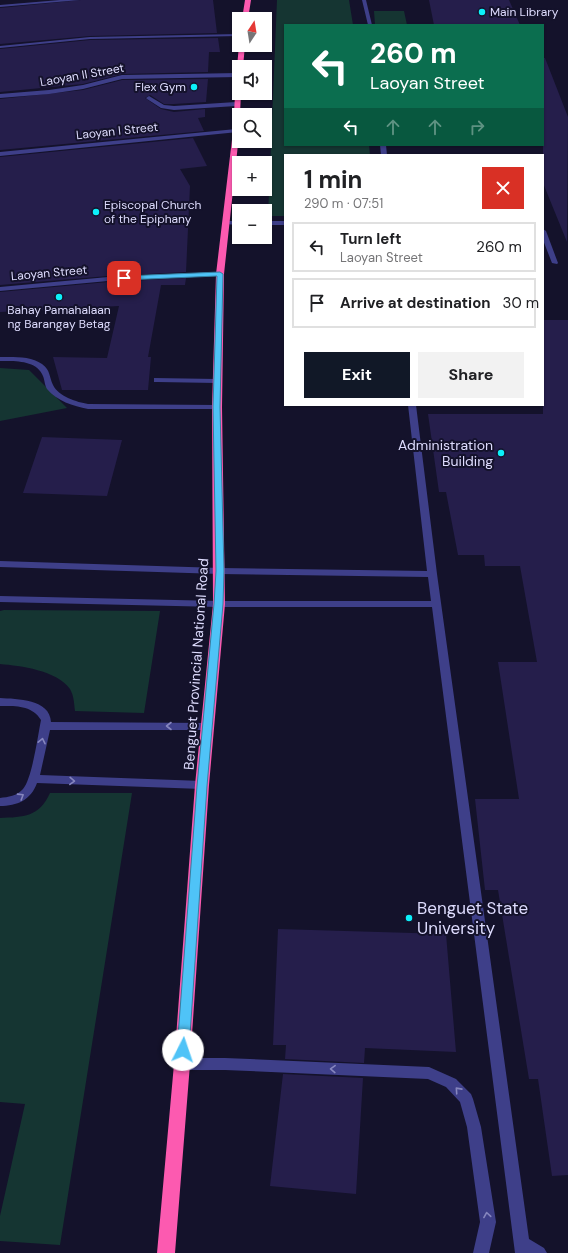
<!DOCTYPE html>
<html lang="en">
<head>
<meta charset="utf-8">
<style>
  body { margin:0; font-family:"DM Sans",sans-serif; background:#f2f2f2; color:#202124; height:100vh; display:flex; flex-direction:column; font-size:15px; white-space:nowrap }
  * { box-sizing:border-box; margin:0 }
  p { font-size:13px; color:#757577 }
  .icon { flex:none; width:22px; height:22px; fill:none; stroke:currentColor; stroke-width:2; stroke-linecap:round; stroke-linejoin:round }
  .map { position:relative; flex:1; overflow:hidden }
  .sheet { position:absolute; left:284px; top:154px; width:260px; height:252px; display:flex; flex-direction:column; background:#fff; border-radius:0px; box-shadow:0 1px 3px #0004 }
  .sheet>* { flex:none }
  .hud { position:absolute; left:284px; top:24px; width:260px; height:122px; border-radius:0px; box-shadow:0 1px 3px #0004; background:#0b6e4f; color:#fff; overflow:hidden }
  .needle { width:26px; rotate:12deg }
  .tools { position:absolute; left:232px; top:12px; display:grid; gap:8px }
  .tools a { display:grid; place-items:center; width:40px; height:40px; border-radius:0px; background:#fff; box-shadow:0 1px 3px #0004; font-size:20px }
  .pin { position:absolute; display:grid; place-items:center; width:34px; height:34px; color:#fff; margin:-17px; border-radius:8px; box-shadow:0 2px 6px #0006 }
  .me { position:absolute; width:44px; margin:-22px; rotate:4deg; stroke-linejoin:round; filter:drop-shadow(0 0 3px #0008) }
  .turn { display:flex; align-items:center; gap:14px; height:84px; padding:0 20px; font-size:18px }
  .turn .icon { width:52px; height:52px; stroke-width:2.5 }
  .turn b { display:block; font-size:28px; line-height:34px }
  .lanes { display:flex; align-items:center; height:38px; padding:0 20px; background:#0003; justify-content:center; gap:20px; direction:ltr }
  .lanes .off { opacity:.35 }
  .round { display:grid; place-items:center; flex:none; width:42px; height:42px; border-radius:0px; background:#f2f2f2 }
  .summary { display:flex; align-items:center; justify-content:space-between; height:68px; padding:0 20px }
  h1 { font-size:24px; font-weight:700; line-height:30px }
  .action { display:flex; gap:8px; margin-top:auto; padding:8px 20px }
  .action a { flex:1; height:46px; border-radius:0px; background:#111827; color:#fff; font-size:16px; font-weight:700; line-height:46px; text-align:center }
  .action a+a { background:#f2f2f2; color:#202124 }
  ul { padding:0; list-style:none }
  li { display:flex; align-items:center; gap:12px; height:50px; margin:0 8px 6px; padding:0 12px; border:2px solid #e0e0e0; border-radius:0px }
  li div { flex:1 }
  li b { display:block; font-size:15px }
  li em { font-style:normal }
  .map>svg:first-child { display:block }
  .green { fill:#153532 }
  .building { fill:#251e4b }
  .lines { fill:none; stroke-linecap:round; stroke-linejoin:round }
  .lane { fill:#3e3f89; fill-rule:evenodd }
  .street { fill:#3e3f89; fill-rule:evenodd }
  .highway { fill:#fc5ab0; fill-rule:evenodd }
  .oneway { stroke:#8686be }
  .route { fill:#4fc3f7; stroke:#337fa1 }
  .poi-dot { fill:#0cf0fa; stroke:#14122b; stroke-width:1.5 }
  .labels { text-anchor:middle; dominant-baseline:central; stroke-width:4; stroke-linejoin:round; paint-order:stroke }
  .far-poi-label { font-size:12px; fill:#dedcfe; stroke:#14122b; text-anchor:start }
  .far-street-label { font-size:12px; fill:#dedcfe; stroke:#14122b }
  .poi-label { font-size:14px; fill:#dedcfe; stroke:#14122b; text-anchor:end }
  .street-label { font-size:14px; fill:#dedcfe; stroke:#14122b }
  .near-poi-label { font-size:17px; fill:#dedcfe; stroke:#14122b; text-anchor:start }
</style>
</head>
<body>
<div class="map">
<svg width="568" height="1253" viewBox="0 0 568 1253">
  <rect width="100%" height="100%" fill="#14122b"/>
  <path class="green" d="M277,0H349L353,25H285V145H369L370,155H285V216H268Z
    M374,11H404L407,25H375Z
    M0,368L29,370L67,408L0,421Z
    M4,610L160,611L144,713L75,711C74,703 74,696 70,689C56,670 21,666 0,664V611Z
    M50,793H132L60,1245L0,1241V1216L25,1104L0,1102V818C24,817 39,817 50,793Z"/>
  <path class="building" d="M81,0H213L217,33L90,36L0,44V8Z
    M429,0H509L520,25H434Z
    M218,38L220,52H209L208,72L122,74L83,84L0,92V49L90,40Z
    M543,58H545L568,117L567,242L543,183Z
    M208,79L206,102L174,104H164L150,95L145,98L161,109L174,112L205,109V117L198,118L204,131L0,150V99L83,90L122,80Z
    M193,138L207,166L180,169L190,186L186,272L108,276L0,285V157Z
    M186,278L185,285H161L148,357H151L148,390H62L53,357L107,358L119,306L0,312V292L108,282Z
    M543,320H568V1175L552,1176L538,1079H529L498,890H485L475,799H519L498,662H537L520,566H485L484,555H458L446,492H439L428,414H543Z
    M42,437L122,440L107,496L23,493Z
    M278,929L446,934L456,1052L365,1048L364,1063L285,1059L286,1045H273Z
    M283,1074L363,1078L356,1194L270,1186Z"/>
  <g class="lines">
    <path class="lane" d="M362,0H366L372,25H368Z
      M239,34V36L90,39L0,48V46L90,37Z
      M149,96L164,105L174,106L236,102L239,104L236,106L174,110L161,108L147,99L146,98Z
      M380,145H386L387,155H381Z
      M226,221H239V225L224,224V222Z
      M265,221H285V225H265Z
      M543,229L546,231L558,263L557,264L552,263L543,240Z
      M154,378L217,379L221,381L217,383L157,382H154Z
      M408,405H416L437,574L529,1239L544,1248L547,1253H515L432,607H219L0,602V596L219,601H431L428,577L220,574L215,571L220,568L427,571Z
      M0,698C17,699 50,699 51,722L212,723L213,726L212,729L208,730H50L40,775L202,781L206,782L208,785L206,788L202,789L37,783C31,800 17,806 0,806V798C8,797 17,796 23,789C32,779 38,735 41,720C32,705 15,706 0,706Z
      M182,1058H225L429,1067L456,1079L471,1094L473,1099L481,1127L496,1222L489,1253H473L480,1222L467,1127L460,1102L446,1087L428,1079L225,1070H182L177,1068L175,1064L177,1060Z"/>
    <path class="street" d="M60,0H80L0,7V5Z
      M239,73V77L122,79L83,89L49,94L0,98V94L49,90L83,85L122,75Z
      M236,129L239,131L238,132L0,156V152Z
      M220,272L222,273V275L108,281L0,291V287L108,277Z
      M0,357C14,357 31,356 42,364C51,371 49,377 53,385C59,397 77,402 88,404L217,405L221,407L217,409H88C73,406 57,401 47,389C44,384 45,379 42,374C35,360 14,361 0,361Z
      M0,561L220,568L225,571L220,574L0,567Z"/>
    <path class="highway" d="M245,0H251L248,19H242Z
      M239,45H245L243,67H239V69L237,67Z
      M239,75V93H241L239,135L224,274L222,407L225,604L209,785L190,1064L175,1253H157L174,1064L195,785L213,604L212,407L216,274L233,131L236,77Z"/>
  </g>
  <defs><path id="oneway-chevron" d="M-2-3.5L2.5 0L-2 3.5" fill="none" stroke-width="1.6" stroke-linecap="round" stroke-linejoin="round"/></defs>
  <g class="oneway">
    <use href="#oneway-chevron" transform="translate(169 726) rotate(180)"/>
    <use href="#oneway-chevron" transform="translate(42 741) rotate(-78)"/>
    <use href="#oneway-chevron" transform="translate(72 781) rotate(2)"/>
    <use href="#oneway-chevron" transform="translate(21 796) rotate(-32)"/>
    <use href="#oneway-chevron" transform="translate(333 1069) rotate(-178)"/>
    <use href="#oneway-chevron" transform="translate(458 1090) rotate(-132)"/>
    <use href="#oneway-chevron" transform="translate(487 1215) rotate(-99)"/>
  </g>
  <path class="route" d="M220,272L223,274L220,407L224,571L223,604L207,786L189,1050L187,1053L183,1055L179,1053L177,1050L197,786L214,604L216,571L213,407L217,276L124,280L121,278L124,276Z"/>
  <g class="poi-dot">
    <circle cx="482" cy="12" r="4"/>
    <circle cx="194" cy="87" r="4"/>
    <circle cx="96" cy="212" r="4"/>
    <circle cx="59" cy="297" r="4"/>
    <circle cx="501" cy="453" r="4"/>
    <circle cx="409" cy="918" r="4"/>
  </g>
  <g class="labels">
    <g class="far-poi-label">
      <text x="490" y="12">Main Library</text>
      <text x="186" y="87" text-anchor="end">Flex Gym</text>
      <text x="104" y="205">Episcopal Church<tspan x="104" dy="14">of the Epiphany</tspan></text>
      <text x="59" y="310" text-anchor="middle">Bahay Pamahalaan<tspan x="59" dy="14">ng Barangay Betag</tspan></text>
    </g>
    <g class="far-street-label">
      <text transform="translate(82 75) rotate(-10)">Laoyan II Street</text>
      <text transform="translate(117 131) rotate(-6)">Laoyan I Street</text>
      <text transform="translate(49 273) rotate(-5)">Laoyan Street</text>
    </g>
    <g class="poi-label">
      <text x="493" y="445">Administration<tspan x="493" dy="16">Building</tspan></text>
    </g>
    <g class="street-label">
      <text transform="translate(196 664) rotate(-86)">Benguet Provincial National Road</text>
    </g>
    <g class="near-poi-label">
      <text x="417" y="908">Benguet State<tspan x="417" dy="20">University</tspan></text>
    </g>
  </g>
</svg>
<div class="tools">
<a><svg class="needle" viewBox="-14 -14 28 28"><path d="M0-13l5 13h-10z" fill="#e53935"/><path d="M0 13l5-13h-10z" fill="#757577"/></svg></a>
<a><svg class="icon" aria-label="sound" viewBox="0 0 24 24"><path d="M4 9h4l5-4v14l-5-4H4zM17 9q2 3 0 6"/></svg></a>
<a><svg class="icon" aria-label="search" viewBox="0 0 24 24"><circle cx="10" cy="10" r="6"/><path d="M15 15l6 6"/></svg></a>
<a>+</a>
<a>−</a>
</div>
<div class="pin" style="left:124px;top:278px;background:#d93025"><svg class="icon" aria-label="arrive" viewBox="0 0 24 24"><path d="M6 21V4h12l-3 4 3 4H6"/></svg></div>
<svg class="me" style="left:183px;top:1050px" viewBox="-20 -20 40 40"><circle r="19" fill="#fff"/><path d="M0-13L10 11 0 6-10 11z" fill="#4fc3f7"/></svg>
<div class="hud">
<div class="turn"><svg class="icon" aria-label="left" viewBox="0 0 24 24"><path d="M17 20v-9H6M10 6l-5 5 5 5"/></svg><div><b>260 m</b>Laoyan Street</div></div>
<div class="lanes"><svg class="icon" aria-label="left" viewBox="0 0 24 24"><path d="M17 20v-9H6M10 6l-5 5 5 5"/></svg><svg class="icon off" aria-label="ahead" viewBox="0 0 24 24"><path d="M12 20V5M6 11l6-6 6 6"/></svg><svg class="icon off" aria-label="ahead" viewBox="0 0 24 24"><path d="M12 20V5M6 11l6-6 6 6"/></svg><svg class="icon off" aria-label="right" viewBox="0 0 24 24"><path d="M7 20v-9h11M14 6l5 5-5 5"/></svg></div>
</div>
<section class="sheet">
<div class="summary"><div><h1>1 min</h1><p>290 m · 07:51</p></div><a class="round" style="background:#d93025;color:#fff"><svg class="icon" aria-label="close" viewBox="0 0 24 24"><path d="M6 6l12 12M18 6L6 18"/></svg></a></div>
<ul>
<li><svg class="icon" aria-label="left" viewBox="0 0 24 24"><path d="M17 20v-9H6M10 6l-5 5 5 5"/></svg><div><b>Turn left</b><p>Laoyan Street</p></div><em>260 m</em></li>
<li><svg class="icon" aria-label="arrive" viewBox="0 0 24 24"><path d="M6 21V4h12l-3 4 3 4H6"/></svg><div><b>Arrive at destination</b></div><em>30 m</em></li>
</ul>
<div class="action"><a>Exit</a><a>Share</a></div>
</section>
</div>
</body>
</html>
